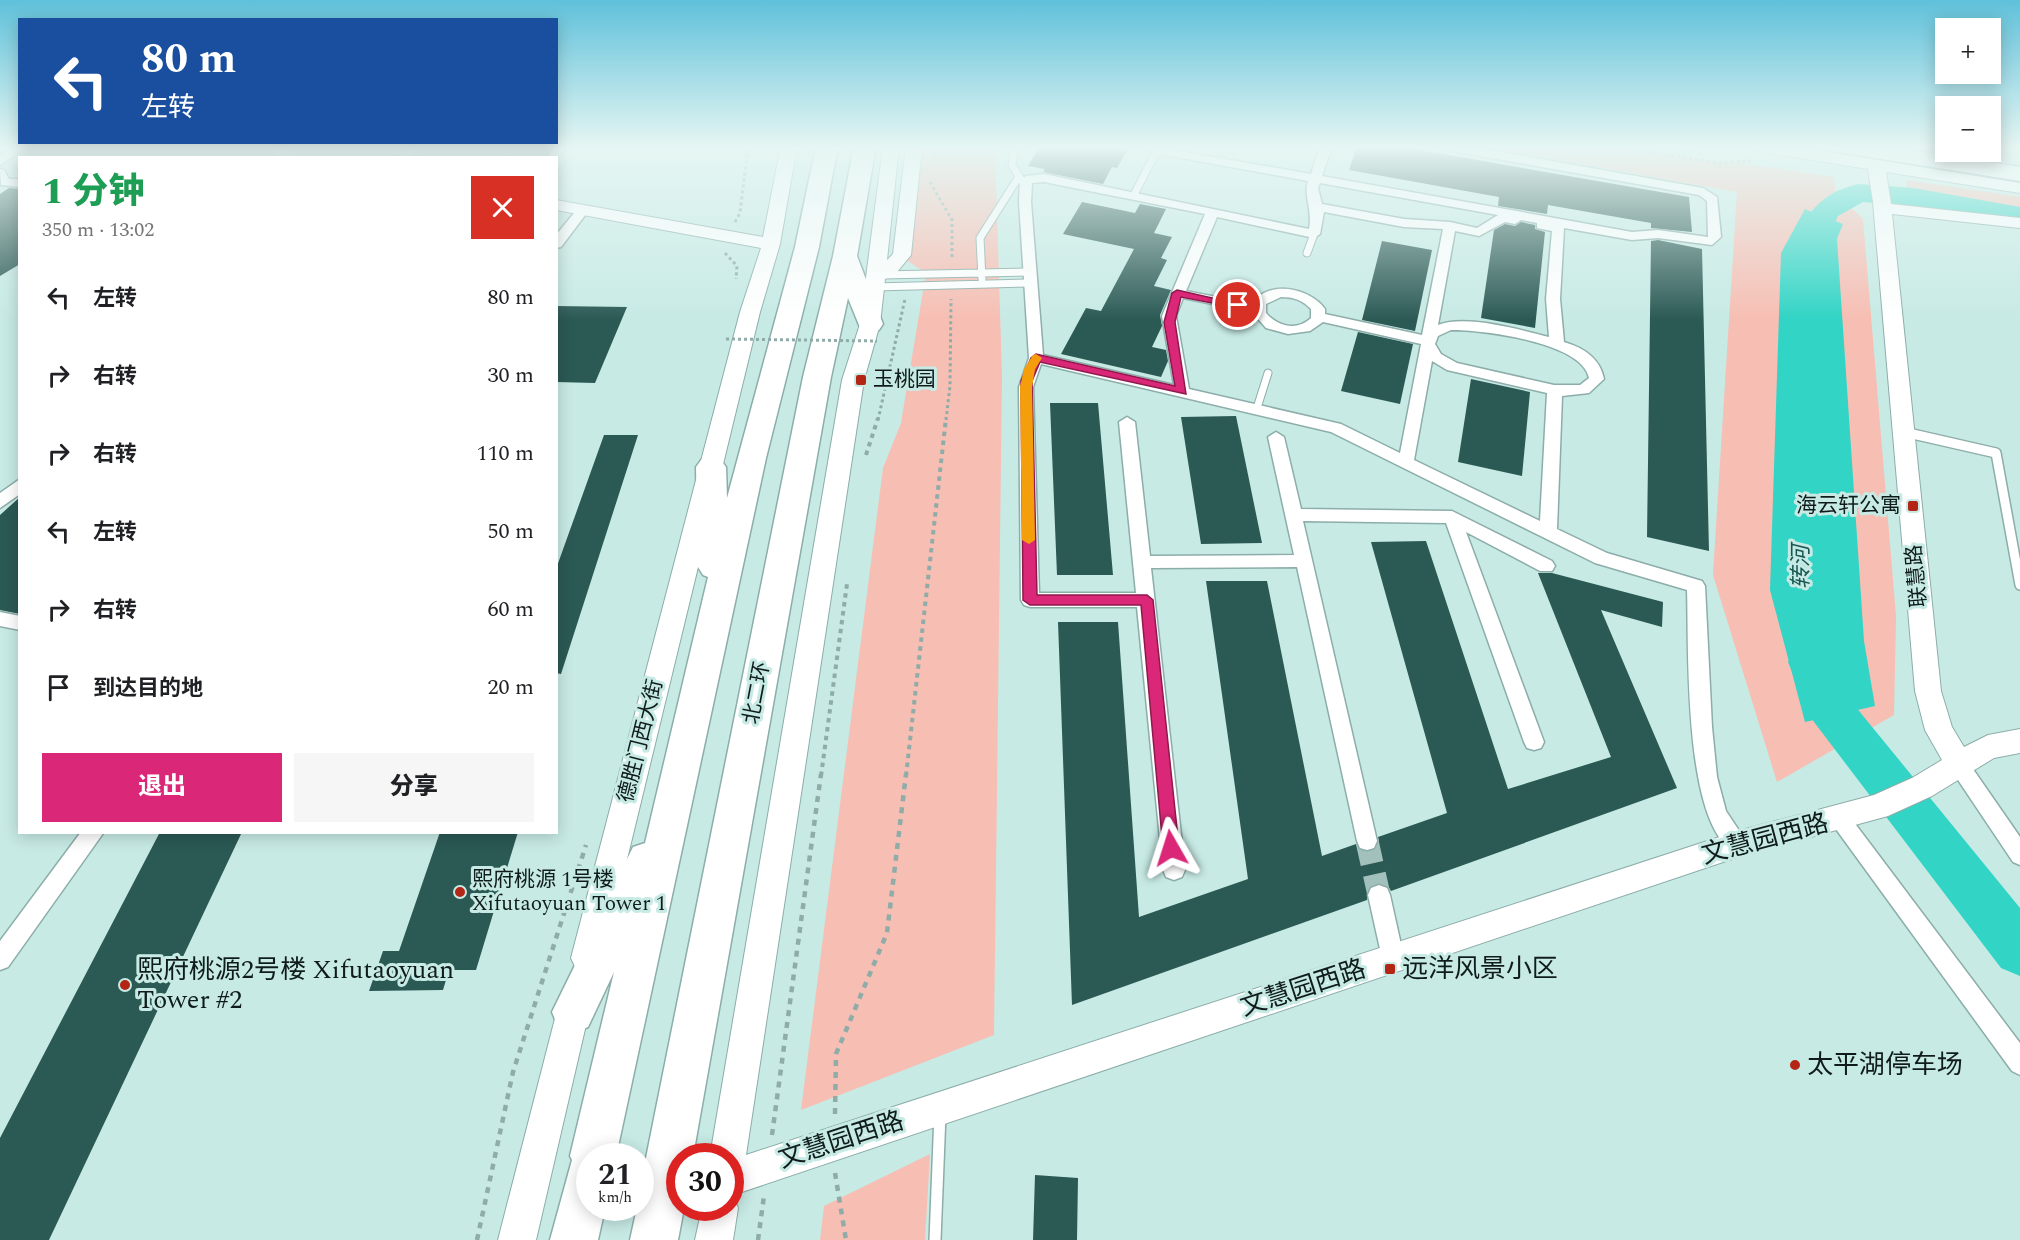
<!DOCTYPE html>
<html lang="zh">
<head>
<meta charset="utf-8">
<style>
  body { margin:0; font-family:Spectral,"Noto Sans SC",serif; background:#f6f6f6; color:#202124; height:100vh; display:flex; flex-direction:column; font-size:22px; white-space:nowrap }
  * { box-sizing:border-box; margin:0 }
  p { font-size:20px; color:#757577 }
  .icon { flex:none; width:33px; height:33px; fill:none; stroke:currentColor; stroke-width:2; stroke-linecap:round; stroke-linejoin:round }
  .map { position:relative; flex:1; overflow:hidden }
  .side { position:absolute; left:18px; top:156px; width:540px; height:678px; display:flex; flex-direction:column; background:#fff; border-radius:0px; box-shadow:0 3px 15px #0003 }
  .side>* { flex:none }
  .guide { position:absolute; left:18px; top:18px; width:540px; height:126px; border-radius:0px; box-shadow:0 3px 15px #0003; background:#1a4fa0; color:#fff; overflow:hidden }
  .controls { position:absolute; left:1935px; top:18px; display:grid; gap:12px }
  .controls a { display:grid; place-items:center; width:66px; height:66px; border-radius:0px; background:#fff; box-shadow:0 3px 15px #0003; font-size:30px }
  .speed { position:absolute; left:576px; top:1143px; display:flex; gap:12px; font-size:30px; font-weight:700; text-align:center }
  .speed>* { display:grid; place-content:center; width:78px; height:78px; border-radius:50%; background:#fff; box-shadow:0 3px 15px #0003; line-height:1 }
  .speed small { font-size:15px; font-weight:400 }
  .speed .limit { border:9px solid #d22; background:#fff; color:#111 }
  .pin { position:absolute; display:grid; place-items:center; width:51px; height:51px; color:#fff; margin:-26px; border:3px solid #fff; border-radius:50%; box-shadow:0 2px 6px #0007 }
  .me { position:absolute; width:66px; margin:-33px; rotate:354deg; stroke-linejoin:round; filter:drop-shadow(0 0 4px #0008) }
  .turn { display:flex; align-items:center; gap:21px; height:126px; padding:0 24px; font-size:27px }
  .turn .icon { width:78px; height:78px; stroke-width:2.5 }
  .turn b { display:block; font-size:42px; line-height:51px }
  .round { display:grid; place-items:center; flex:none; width:63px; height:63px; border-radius:0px; background:#f6f6f6 }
  .summary { display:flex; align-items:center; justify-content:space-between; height:102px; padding:0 24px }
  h1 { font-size:36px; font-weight:800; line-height:45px; color:#1e9e55 }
  .button { display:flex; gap:12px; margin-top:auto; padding:12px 24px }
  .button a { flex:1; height:69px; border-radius:0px; background:#db2777; color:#fff; font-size:24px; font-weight:800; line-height:69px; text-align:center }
  .button a+a { background:#f6f6f6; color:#202124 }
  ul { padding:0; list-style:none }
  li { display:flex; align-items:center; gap:18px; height:78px; padding:0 24px }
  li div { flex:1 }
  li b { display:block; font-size:22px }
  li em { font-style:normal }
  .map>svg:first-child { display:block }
  .green { fill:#f7beb3 }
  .water { fill:#31d4c5 }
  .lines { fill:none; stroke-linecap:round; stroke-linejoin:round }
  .river { fill:#31d4c5; fill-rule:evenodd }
  .building { fill:#2b5954 }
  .street-tunnel { stroke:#a2c1bd; stroke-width:23; stroke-dasharray:23 11; stroke-linecap:butt }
  .lane-far2-casing { stroke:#8cada9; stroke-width:9 }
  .lane-far1-casing { stroke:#8cada9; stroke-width:12 }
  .lane-casing { stroke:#8cada9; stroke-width:14 }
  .street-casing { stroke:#8cada9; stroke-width:3 }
  .secondary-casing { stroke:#8cada9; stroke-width:2 }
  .highway-casing { stroke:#8cada9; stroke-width:3 }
  .path-far2 { stroke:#8faca8; stroke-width:3; stroke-dasharray:3 3; stroke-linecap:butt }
  .path-far1 { stroke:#8faca8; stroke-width:4; stroke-dasharray:4.5 4.5; stroke-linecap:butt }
  .path { stroke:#8faca8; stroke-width:4.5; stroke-dasharray:6 6; stroke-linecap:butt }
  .lane-far2 { stroke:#fff; stroke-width:7 }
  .lane-far1 { stroke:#fff; stroke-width:9 }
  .lane { stroke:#fff; stroke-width:11 }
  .street { fill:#fff; fill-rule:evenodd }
  .secondary { fill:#fff; fill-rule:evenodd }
  .highway { fill:#fff; fill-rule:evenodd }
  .path-bridge { stroke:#8faca8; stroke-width:3; stroke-dasharray:3 3; stroke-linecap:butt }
  .route { fill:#db2777; stroke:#8e194d; stroke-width:1.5 }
  .slow { fill:#f59e0b }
  .poi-dot { fill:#b32515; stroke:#c7eae5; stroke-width:2 }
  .labels { text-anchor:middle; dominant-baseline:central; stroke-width:6; stroke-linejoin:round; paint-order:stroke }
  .poi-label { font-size:21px; fill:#0f1c1b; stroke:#c7eae5; text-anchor:start }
  .street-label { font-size:21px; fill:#0f1c1b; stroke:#c7eae5 }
  .water-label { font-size:22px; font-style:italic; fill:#195852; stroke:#c7eae5 }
  .near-street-label { font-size:26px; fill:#0f1c1b; stroke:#c7eae5 }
  .near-poi-label { font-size:26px; fill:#0f1c1b; stroke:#c7eae5; text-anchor:start }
</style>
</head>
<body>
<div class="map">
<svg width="2020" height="1240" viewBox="0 0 2020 1240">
  <rect width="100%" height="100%" fill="#c7eae5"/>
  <path class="green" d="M920,146H995L1002,377L994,1035L801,1110L883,468L901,423L926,273L906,260Z
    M1482,146H1612L1719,163H1740L1833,177L1836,194L1863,219L1896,616L1894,715L1777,782L1713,575L1737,192Z
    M1906,180L2020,197V209L1907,187Z
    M930,1154L925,1240H820L824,1206Z"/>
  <path class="water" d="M1805,209L1843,224L1837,239L1864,641L1875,706L1805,722L1770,590L1781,253Z"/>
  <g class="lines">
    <path class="river" d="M1858,184L1914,188L2020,207V225L1914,206L1863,202L1838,216L1811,276L1800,279L1789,276L1784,269C1802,227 1808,196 1858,184Z
      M1810,644L1826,649L1846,695L2020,908V976L2001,968L1811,718L1788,662L1794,649Z"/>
  </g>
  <path class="building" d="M1040,146H1130L1117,168L1112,167L1103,184L1043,172L1045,169L1028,166Z
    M1357,146H1397L1689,197L1692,232L1651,228V223L1548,205L1547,214L1498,206L1499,197L1349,170Z
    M9,188L20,189V264L0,276V194Z
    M1082,202L1135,213L1140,204L1166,209L1154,233L1172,237L1161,258L1167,260L1154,286L1171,290L1160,315L1162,326L1152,347L1166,350L1168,361L1161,377L1061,354L1086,308L1101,311L1134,249L1063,234Z
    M1521,222L1535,225V229L1545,232L1535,328L1481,318L1494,230L1505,224L1515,226Z
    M1658,240L1702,249L1709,551L1647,537L1651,241Z
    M1382,241L1432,250L1415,331L1362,320Z
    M556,306L627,307L595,383L556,382Z
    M1358,332L1413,344L1400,404L1341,391Z
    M1471,379L1530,392L1522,476L1458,462Z
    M1050,403H1098L1113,575H1057Z
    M1236,416L1262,543L1201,544L1181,417Z
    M604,435H638L561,674L556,673V569Z
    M20,497V614L0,610V515Z
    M1426,541L1508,789L1611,757L1538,573H1552L1663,602L1662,627L1601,610L1677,788L1391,891L1388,886L1378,883L1369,887L1367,900L1072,1005L1058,622H1118L1139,917L1248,879L1206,581H1267L1322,856L1356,844L1359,850H1375L1379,842L1378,837L1447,813L1371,542Z
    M160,832H242L49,1240H0V1138Z
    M440,832H518L476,970H449L443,990L369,991L383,951H399Z
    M1035,1175L1078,1178L1077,1240H1033Z"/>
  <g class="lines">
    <path class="street-tunnel" d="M1367,841L1379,895"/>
    <defs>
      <path id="lane-far2" d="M1015,146L1012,165L1022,181
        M1134,195L1157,150
        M1307,253L1314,234
        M881,275L1029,272
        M982,279L980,238L1018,178
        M875,287L1030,283
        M1257,408L1268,373"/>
      <path id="lane-far1" d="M1904,432L1996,453L2020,585"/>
      <path id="lane" d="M935,1240L940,1114"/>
      <path id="street" d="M15,146H30L0,165V156Z
        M409,146H422L410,158H396Z
        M556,146H569L556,159L545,158Z
        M1150,146L1311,174L1320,146H1332L1322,176L1632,232L1658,230L1708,237L1707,201L1699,195L1447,150L1441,146H1468L1703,188L1717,197L1721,237L1712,245L1658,238L1632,240L1564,228L1560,299L1564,342C1584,348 1600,358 1604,379L1589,393L1562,396L1557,529L1607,553L1702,581L1705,586L1712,727L1717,777L1726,811L1748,844L1745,851L1738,853C1682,833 1689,643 1687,590L1595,563L1331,432L1041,364L1033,387L1039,593H1136L1119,422L1127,417L1135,422L1150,556L1294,555L1268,437L1276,432L1284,437L1301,509L1452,511L1552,561L1555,566L1552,571H1540L1466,532L1544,742L1541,748L1534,750L1527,748L1524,742L1446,523L1303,521L1377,841L1374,848L1367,850L1360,848L1357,841L1297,567L1151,568L1185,870L1182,877L1174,880L1166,877L1163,870L1137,607H1030L1024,605L1021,600L1019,387L1029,358L1019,202L1020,180L1026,176L1044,174L1309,229C1313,211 1303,195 1308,181L1154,153L1148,149ZM1044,182L1205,214L1162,316L1174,385L1043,355L1031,202L1032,183ZM1320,183L1498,215L1477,228L1450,222L1404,219L1322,204L1318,188ZM1324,212L1404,227L1443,229L1422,335L1325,314V309C1310,288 1268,279 1252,304L1186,291L1217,217L1314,238L1320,234ZM1521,220L1537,223V228L1552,231L1546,299L1549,337C1521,330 1466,314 1438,325L1455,231L1479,236L1505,222L1515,224ZM1281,297C1294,297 1302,300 1311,309V318C1297,331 1278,327 1266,313V304ZM1183,298L1252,312L1266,328L1288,334L1310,331L1323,322L1421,344L1400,453L1341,424L1189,389L1176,316ZM1451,330C1483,330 1582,342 1589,378L1580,385H1554L1457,363L1441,354L1435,344L1438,336ZM1432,361L1447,370L1547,393L1540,521L1414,460Z
        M0,169L4,170L9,179H20V187L1,185Z
        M583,206L589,210L561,247L556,248V235L579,207Z
        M20,479V494L0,508V493Z
        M0,612L20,616V630L0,626Z
        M1959,756L1966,759L2020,837V865L2013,862L1952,771L1949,765L1952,759Z
        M1840,810L1847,813L2020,1043V1075L2012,1071L1833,825L1830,819L1833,813Z
        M81,832H104L8,967L0,970V941Z
        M1379,885L1387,888L1390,895L1404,958L1401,966L1393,969L1385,966L1382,958L1368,895L1371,888Z"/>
      <path id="secondary" d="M260,146H283L304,158H281Z
        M781,146H797L780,244L760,312L603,958L598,969L587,973L576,969L571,958L740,312L761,248L556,210V200L763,237Z
        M883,146H899L887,260L893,254L906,146H922L911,255L897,272L885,279L880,324L864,380L746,1155L1738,831L1874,795L1912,778L1942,760L1925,730L1915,691L1873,202L1868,169L1756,151L1748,146H1790L2020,183V193L1886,172L1891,204L2020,218V228L1892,214L1941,691L1952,727L1964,747L1988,735L2020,729V753L1994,758L1932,796L1888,816L1738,857L733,1195L738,1208L733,1240H695L702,1208H730V1156H710L842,380L860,324Z
        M1992,146H2020V154L1994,150Z
        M576,983L588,988L592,999L536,1240H498L560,999L564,988Z"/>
      <path id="highway" d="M816,146H838L819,247L766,458L616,1156H590V1208H605L598,1240H550L572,1160L570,1156L614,972L588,1027L573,1033L558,1027L552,1012L633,847L645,843L708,577L703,575L698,567L696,467L701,460L711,457L721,460L726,467L727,498L795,247Z
        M854,146H876L857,256L883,324L879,330L870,332L861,330L848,298L831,377L693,1156H680V1208H684L678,1240H630L637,1208H640V1188L803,377L833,256Z
        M1828,146H1883L2020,167V181L1839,152L1831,151Z"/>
    </defs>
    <use href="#lane-far2" class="lane-far2-casing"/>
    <use href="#lane-far1" class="lane-far1-casing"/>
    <use href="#lane" class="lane-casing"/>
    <use href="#street" class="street-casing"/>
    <use href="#secondary" class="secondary-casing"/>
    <use href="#highway" class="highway-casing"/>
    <path class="path-far2" d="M1612,146L1719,163L1751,161
      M1654,146L1689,152L1688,146
      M934,156L938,146
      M930,182L952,220V258
      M735,222L740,213L748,146
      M725,253L737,266L736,279
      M878,420L905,299
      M946,420L950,386L951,299"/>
    <path class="path-far1" d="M866,455L878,418
      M821,776L847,584
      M906,776L946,418"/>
    <path class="path" d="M835,1114L836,1054L887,933L906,774
      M772,1135L821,774
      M835,1173L846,1240
      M477,1240L513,1072L586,845
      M758,1240L764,1196"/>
    <use href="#lane-far2" class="lane-far2"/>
    <use href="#lane-far1" class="lane-far1"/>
    <use href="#lane" class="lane"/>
    <use href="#street" class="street"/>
    <use href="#secondary" class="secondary"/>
    <use href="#highway" class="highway"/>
    <path class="path-bridge" d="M726,339L877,341"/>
  </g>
  <linearGradient id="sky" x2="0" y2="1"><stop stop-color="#5fc1da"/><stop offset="0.46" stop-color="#e6f6f3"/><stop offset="1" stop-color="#e6f6f3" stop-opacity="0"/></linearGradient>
  <rect width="2020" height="320" fill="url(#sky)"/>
  <path class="route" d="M1177,290L1243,305L1238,308L1181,297L1175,322L1186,394L1040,362L1032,381L1037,595H1147L1153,600L1179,848L1177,853L1171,855L1166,853L1163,848L1141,605H1030L1023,600L1021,381L1031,358L1036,354L1175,386L1164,322L1172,293Z"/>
  <path class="slow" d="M1036,354L1042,358L1035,369L1032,387L1035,540L1029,544L1022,540L1020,387L1024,369L1033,355Z"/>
  <g class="poi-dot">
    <rect x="855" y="374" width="12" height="12" rx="3"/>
    <rect x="1907" y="500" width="12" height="12" rx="3"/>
    <circle cx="460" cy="892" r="6"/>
    <rect x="1384" y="963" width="12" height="12" rx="3"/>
    <circle cx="125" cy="985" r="6"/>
    <circle cx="1795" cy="1065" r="6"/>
  </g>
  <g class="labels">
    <g class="poi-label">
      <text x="873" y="380">玉桃园</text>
      <text x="1901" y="506" text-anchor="end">海云轩公寓</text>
      <text x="472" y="880">熙府桃源 1号楼<tspan x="472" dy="24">Xifutaoyuan Tower 1</tspan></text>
    </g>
    <g class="street-label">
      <text transform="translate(1917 576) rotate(-95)">联慧路</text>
      <text transform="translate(757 693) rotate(-79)">北二环</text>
      <text transform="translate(641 741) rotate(-76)">德胜门西大街</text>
    </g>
    <g class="water-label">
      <text transform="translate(1801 567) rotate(-90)">转河</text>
    </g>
    <g class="near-street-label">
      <text transform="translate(1765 839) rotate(-15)">文慧园西路</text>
      <text transform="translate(1303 988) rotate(-18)">文慧园西路</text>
      <text transform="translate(841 1140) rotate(-18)">文慧园西路</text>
    </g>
    <g class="near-poi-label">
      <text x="1402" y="969">远洋风景小区</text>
      <text x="137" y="970">熙府桃源2号楼 Xifutaoyuan<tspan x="137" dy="30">Tower #2</tspan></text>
      <text x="1807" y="1065">太平湖停车场</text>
    </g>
  </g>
</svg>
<div class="controls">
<a>+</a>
<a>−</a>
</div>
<div class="speed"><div>21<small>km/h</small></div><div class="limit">30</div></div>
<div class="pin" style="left:1238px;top:305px;background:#d93025"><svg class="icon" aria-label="arrive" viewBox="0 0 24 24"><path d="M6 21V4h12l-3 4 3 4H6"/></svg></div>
<svg class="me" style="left:1171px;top:848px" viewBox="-20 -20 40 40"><path d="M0-17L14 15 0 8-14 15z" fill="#db2777" stroke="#fff" stroke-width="4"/></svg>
<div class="guide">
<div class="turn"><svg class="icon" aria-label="left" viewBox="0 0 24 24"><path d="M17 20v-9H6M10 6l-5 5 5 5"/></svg><div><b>80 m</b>左转</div></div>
</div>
<section class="side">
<div class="summary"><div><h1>1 分钟</h1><p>350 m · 13:02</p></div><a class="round" style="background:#d93025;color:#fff"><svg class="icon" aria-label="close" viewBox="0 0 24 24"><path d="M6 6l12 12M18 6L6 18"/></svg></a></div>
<ul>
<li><svg class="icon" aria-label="left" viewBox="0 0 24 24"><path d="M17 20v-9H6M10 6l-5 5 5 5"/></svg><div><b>左转</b></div><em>80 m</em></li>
<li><svg class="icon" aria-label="right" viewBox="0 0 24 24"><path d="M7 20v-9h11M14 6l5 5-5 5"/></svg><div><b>右转</b></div><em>30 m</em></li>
<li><svg class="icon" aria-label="right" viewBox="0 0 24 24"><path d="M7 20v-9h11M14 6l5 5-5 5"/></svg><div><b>右转</b></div><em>110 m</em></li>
<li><svg class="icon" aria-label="left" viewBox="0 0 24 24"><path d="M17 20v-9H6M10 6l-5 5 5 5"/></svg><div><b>左转</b></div><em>50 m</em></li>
<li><svg class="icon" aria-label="right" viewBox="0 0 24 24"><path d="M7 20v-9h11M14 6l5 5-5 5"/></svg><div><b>右转</b></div><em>60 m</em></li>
<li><svg class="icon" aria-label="arrive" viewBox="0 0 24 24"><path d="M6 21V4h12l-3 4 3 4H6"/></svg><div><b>到达目的地</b></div><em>20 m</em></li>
</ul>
<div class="button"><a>退出</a><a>分享</a></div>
</section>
</div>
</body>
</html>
